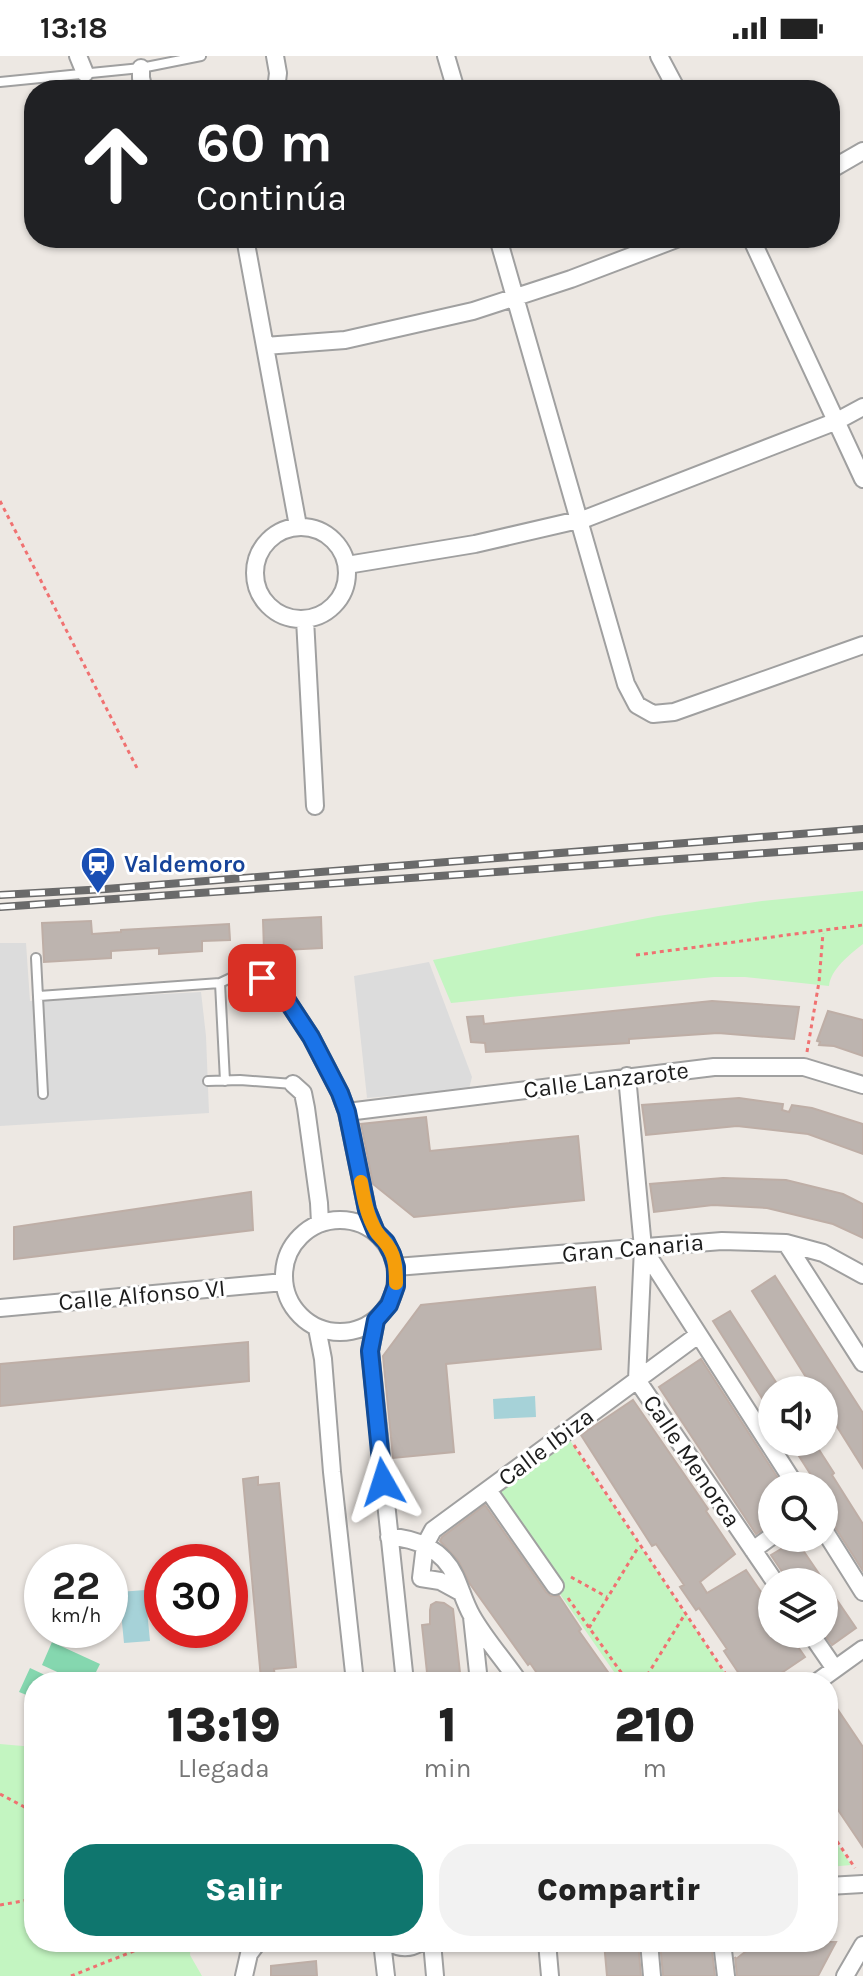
<!DOCTYPE html>
<html lang="es">
<head>
<meta charset="utf-8">
<style>
  body { margin:0; font-family:Karla,sans-serif; background:#f2f2f2; color:#222; height:100vh; display:flex; flex-direction:column; font-size:30px; white-space:nowrap }
  * { box-sizing:border-box; margin:0 }
  p { font-size:26px; color:#767676 }
  .icon { flex:none; width:44px; height:44px; fill:none; stroke:currentColor; stroke-width:2; stroke-linecap:round; stroke-linejoin:round }
  .map { position:relative; flex:1; overflow:hidden }
  .side { position:absolute; left:24px; top:1616px; width:814px; height:280px; display:flex; flex-direction:column; background:#fff; border-radius:32px; box-shadow:0 2px 6px #0004 }
  .side>* { flex:none }
  .banner { position:absolute; left:24px; top:24px; width:816px; height:168px; border-radius:32px; box-shadow:0 2px 6px #0004; background:#202124; color:#fff; overflow:hidden }
  .tools { position:absolute; left:758px; top:1320px; display:grid; gap:16px }
  .tools a { display:grid; place-items:center; width:80px; height:80px; border-radius:50%; background:#fff; box-shadow:0 2px 6px #0004; font-size:40px }
  .speed { position:absolute; left:24px; top:1488px; display:flex; gap:16px; font-size:40px; font-weight:700; text-align:center }
  .speed>* { display:grid; place-content:center; width:104px; height:104px; border-radius:50%; background:#fff; box-shadow:0 2px 6px #0004; line-height:1 }
  .speed small { font-size:20px; font-weight:400 }
  .speed .limit { border:12px solid #d22; background:#fff; color:#111 }
  .pin { position:absolute; display:grid; place-items:center; width:68px; height:68px; color:#fff; margin:-34px; border-radius:16px; box-shadow:0 4px 12px #0006 }
  .me { position:absolute; width:88px; margin:-44px; rotate:354deg; stroke-linejoin:round; filter:drop-shadow(0 0 6px #0008) }
  .turn { display:flex; align-items:center; gap:28px; height:168px; padding:0 40px; font-size:36px }
  .turn .icon { width:104px; height:104px; stroke-width:2.5 }
  .turn b { display:block; font-size:56px; line-height:68px }
  .eta { display:flex; justify-content:space-evenly; align-items:center; height:136px; text-align:center }
  .eta b { font-size:48px; font-weight:800; line-height:56px }
  .cta { display:flex; gap:16px; margin-top:auto; padding:16px 40px }
  .cta a { flex:1; height:92px; border-radius:32px; background:#0f766e; color:#fff; font-size:32px; font-weight:800; line-height:92px; text-align:center }
  .cta a+a { background:#f2f2f2; color:#222 }
  .status { display:flex; justify-content:space-between; align-items:center; height:56px; padding:0 40px; background:#fff; direction:ltr }
  .status svg { height:22px; fill:currentColor }
  .map>svg:first-child { display:block }
  .park { fill:#c3f5c1 }
  .pitch { fill:#85d7af }
  .parking { fill:#dcdcdc }
  .water { fill:#a6d2d8 }
  .building { fill:#bdb4af; stroke:#beaea6; stroke-width:2 }
  .lines { fill:none; stroke-linecap:round; stroke-linejoin:round }
  .lane-casing { stroke:#a0a0a0; stroke-width:12 }
  .street-casing { stroke:#a0a0a0; stroke-width:20 }
  .path { stroke:#f07171; stroke-width:3; stroke-dasharray:4 4; stroke-linecap:butt }
  .lane { stroke:#fff; stroke-width:8 }
  .street { stroke:#fff; stroke-width:16 }
  .rail-casing { stroke:#6a6a6a; stroke-width:8 }
  .rail { stroke:#fff; stroke-width:5; stroke-dasharray:15; stroke-linecap:butt }
  .route-casing { stroke:#114b97; stroke-width:20 }
  .route { stroke:#1a73e8; stroke-width:14 }
  .slow { stroke:#f59e0b; stroke-width:14 }
  .labels { text-anchor:middle; dominant-baseline:central; stroke-width:6; stroke-linejoin:round; paint-order:stroke }
  .transit-label { font-size:24px; font-weight:bold; fill:#164399; stroke:#fff; text-anchor:start }
  .street-label { font-size:24px; fill:#1c1c1c; stroke:#fff }
</style>
</head>
<body>
<div class="status"><b>13:18</b><svg viewBox="0 0 49 12"><path d="M0 12V9h3v3zM5 12V6h3v6zM10 12V3h3v9zM15 12V0h3v12zM26 1h20v11H26zM47 4h2v5h-2z"/></svg></div>
<div class="map">
<svg width="863" height="1920" viewBox="0 0 863 1920">
  <rect width="100%" height="100%" fill="#ede8e3"/>
  <path class="park" d="M863,835V888C849,899 831,913 829,930L745,921H714L451,947L433,904L658,860L762,845Z
    M565,1377L731,1626H621L488,1434Z
    M0,1688L34,1691V1886H191L190,1899L202,1920H0Z
    M828,1774L851,1809L828,1811Z"/>
  <path class="pitch" d="M52,1586L100,1608L91,1626H79L42,1609Z
    M30,1612L60,1626H34V1642L19,1636Z"/>
  <path class="parking" d="M0,887H26L30,945L201,936L206,980L209,1057L0,1070Z
    M429,906L472,1021L469,1033L367,1042L354,920Z"/>
  <path class="water" d="M535,1340L536,1361L494,1363L493,1343Z
    M145,1534L150,1585L124,1587L119,1536Z"/>
  <path class="building" d="M321,861L322,892L264,895L263,864Z
    M91,865L92,878L121,876V874L229,868L230,884L202,885V895L159,898V892L111,895V902L44,906L42,867Z
    M712,945L799,951L794,983L718,977L629,983V987L486,996L485,987L471,986L467,961L483,960L484,968Z
    M828,955L863,964V1000L834,990L819,989L820,986L817,985Z
    M739,1042L783,1048L782,1054L789,1056L792,1049L812,1052L863,1068V1098L808,1078L737,1070L646,1079L642,1049Z
    M426,1061L430,1095L578,1080L584,1144L414,1161L373,1128L361,1068Z
    M723,1122L786,1124L843,1138L863,1148V1182L833,1168L767,1152L713,1149L654,1156L650,1128Z
    M251,1136L253,1174L14,1203V1171Z
    M775,1220L863,1357V1412L824,1350V1334H814L752,1235Z
    M595,1231L601,1293L446,1308L454,1396L393,1402L383,1300L421,1249Z
    M730,1255L781,1334H772V1358L713,1265Z
    M248,1286L249,1325L0,1350V1308Z
    M701,1303L783,1430H772V1467L756,1478L659,1331Z
    M633,1344L708,1453L706,1455L735,1498L700,1526L707,1537L746,1514L772,1552V1578H789L805,1601L768,1626H749L743,1617L740,1619L724,1595L727,1593L699,1552L696,1554L680,1531L684,1529L656,1488L652,1490L581,1379Z
    M790,1386H814L834,1417L832,1419L863,1468V1515L833,1468L824,1461V1430H818Z
    M258,1421V1429L279,1427L296,1611L274,1613L275,1622L261,1623L243,1423Z
    M485,1449L546,1536L551,1540H559L581,1573L579,1575L615,1626H543L530,1607L528,1609L470,1528L458,1504L440,1485L442,1481Z
    M796,1484L856,1572L832,1589L824,1578V1526H789L771,1499Z
    M436,1546L444,1547L453,1553L461,1626H428L422,1569L430,1568V1554L431,1549Z
    M828,1639L863,1691V1791L828,1739Z
    M604,1886H638L641,1920H607Z
    M660,1886H711L715,1920H663Z
    M758,1886H836L818,1920H737L735,1901L736,1903Z
    M316,1905L317,1920H271V1910Z"/>
  <g class="lines">
    <defs>
      <path id="lane" d="M0,26L141,12L201,0
        M36,902L43,1038
        M220,927L225,1025
        M39,940L220,927L237,919L262,922
        M208,1025L240,1024L293,1028"/>
      <path id="street" d="M78,0L85,17
        M275,0L278,17L276,34
        M446,0L456,34
        M659,0L677,34
        M141,12V22L144,34
        M830,114L863,95
        M245,182L298,470
        M498,182L626,628L637,649L653,658L674,656L863,589
        M751,182L863,423
        M265,290L345,284L473,255L571,223L679,182
        M255 517a46 46 0 1 1 92 0a46 46 0 1 1-92 0Z
        M347,509L475,488L587,462L837,365L863,351
        M305,563L315,750
        M262,922L272,926L288,946L311,981L340,1037L347,1056L367,1154L376,1176
        M627,1020L643,1192L637,1324L775,1526
        M293,1028L303,1037L306,1052L319,1147L320,1167
        M347,1056L714,1011H804L863,1029
        M284 1220a56 56 0 1 1 112 0a56 56 0 1 1-112 0Z
        M786,1187L863,1307
        M643,1192L796,1430
        M396,1211L722,1185L786,1187L823,1197L863,1219
        M0,1252L284,1226
        M376,1264L370,1295L405,1626
        M317,1272L323,1303L332,1416L355,1626
        M488,1434L555,1530
        M824,1474L863,1536
        M389,1481C417,1482 443,1494 455,1520C461,1533 465,1548 472,1560C485,1583 504,1604 519,1626
        M753,1494L772,1480
        M421,1522L425,1489L433,1474L698,1279
        M421,1522L440,1525L462,1537
        M472,1561L479,1626
        M811,1578L835,1613
        M817,1626L863,1593
        M828,1830L863,1828
        M382,1886L386,1920
        M389,1886C400,1893 410,1893 421,1886
        M432,1886L435,1920
        M547,1886L550,1920
        M649,1886L652,1920
        M722,1886L726,1920
        M244,1920L249,1898L258,1886
        M845,1920L863,1889"/>
    </defs>
    <use href="#lane" class="lane-casing"/>
    <use href="#street" class="street-casing"/>
    <path class="path" d="M0,445L138,714
      M636,899L863,869
      M807,996L819,926L823,877
      M574,1389L731,1626
      M571,1521L607,1541
      M568,1542L628,1626
      M589,1572L639,1490
      M643,1626L685,1558
      M0,1738L34,1756
      M828,1772L855,1812
      M0,1849L34,1843
      M71,1920L139,1893L146,1886"/>
    <use href="#lane" class="lane"/>
    <use href="#street" class="street"/>
    <defs>
      <path id="rail" d="M0,839L106,833L863,773
        M0,851L863,790"/>
    </defs>
    <use href="#rail" class="rail-casing"/>
    <use href="#rail" class="rail"/>
  </g>
  <g class="lines">
    <defs>
      <path id="route" d="M262,922L272,926L288,946L311,981L340,1037L347,1056L367,1154L376,1176L386,1186L392,1198L396,1211V1230L389,1249L376,1264L370,1295L383,1426"/>
    </defs>
    <use href="#route" class="route-casing"/>
    <use href="#route" class="route"/>
    <path class="slow" d="M361,1126C364,1143 367,1160 376,1175C378,1179 381,1181 384,1185C395,1197 396,1211 396,1227"/>
  </g>
  <defs>
    <symbol id="station-pin" viewBox="-11 -11 22 30"><path d="M0 17L-7.5 6A9.5 9.5 0 1 1 7.5 6Z" fill="#1a4fb4" stroke="#fff"/><path d="M-3-6H3Q5-6 5-4V2Q5 4 3 4L4.5 6H3L1.5 4h-3L-3 6H-4.5L-3 4Q-5 4-5 2V-4Q-5-6-3-6ZM-3.5-4v3h7v-3ZM-3.5 1v1.5H-2V1ZM2 1v1.5H3.5V1Z" fill="#fff"/></symbol>
  </defs>
  <g fill-rule="evenodd">
    <use href="#station-pin" x="78" y="788" width="40" height="54"/>
  </g>
  <g class="labels">
    <g class="transit-label">
      <text x="124" y="808">Valdemoro</text>
    </g>
    <g class="street-label">
      <text transform="translate(606 1024) rotate(-7)">Calle Lanzarote</text>
      <text transform="translate(633 1192) rotate(-5)">Gran Canaria</text>
      <text transform="translate(142 1239) rotate(-5)">Calle Alfonso VI</text>
      <text transform="translate(546 1391) rotate(-37)">Calle Ibiza</text>
      <text transform="translate(692 1405) rotate(56)">Calle Menorca</text>
    </g>
  </g>
</svg>
<div class="tools">
<a><svg class="icon" aria-label="sound" viewBox="0 0 24 24"><path d="M4 9h4l5-4v14l-5-4H4zM17 9q2 3 0 6"/></svg></a>
<a><svg class="icon" aria-label="search" viewBox="0 0 24 24"><circle cx="10" cy="10" r="6"/><path d="M15 15l6 6"/></svg></a>
<a><svg class="icon" aria-label="layers" viewBox="0 0 24 24"><path d="M12 4l9 5-9 5-9-5zM3 14l9 5 9-5"/></svg></a>
</div>
<div class="speed"><div>22<small>km/h</small></div><div class="limit">30</div></div>
<div class="pin" style="left:262px;top:922px;background:#d93025"><svg class="icon" aria-label="arrive" viewBox="0 0 24 24"><path d="M6 21V4h12l-3 4 3 4H6"/></svg></div>
<svg class="me" style="left:383px;top:1426px" viewBox="-20 -20 40 40"><path d="M0-17L14 15 0 8-14 15z" fill="#1a73e8" stroke="#fff" stroke-width="4"/></svg>
<div class="banner">
<div class="turn"><svg class="icon" aria-label="ahead" viewBox="0 0 24 24"><path d="M12 20V5M6 11l6-6 6 6"/></svg><div><b>60 m</b>Continúa</div></div>
</div>
<section class="side">
<div class="eta">
<div><b>13:19</b><p>Llegada</p></div>
<div><b>1</b><p>min</p></div>
<div><b>210</b><p>m</p></div>
</div>
<div class="cta"><a>Salir</a><a>Compartir</a></div>
</section>
</div>
</body>
</html>
